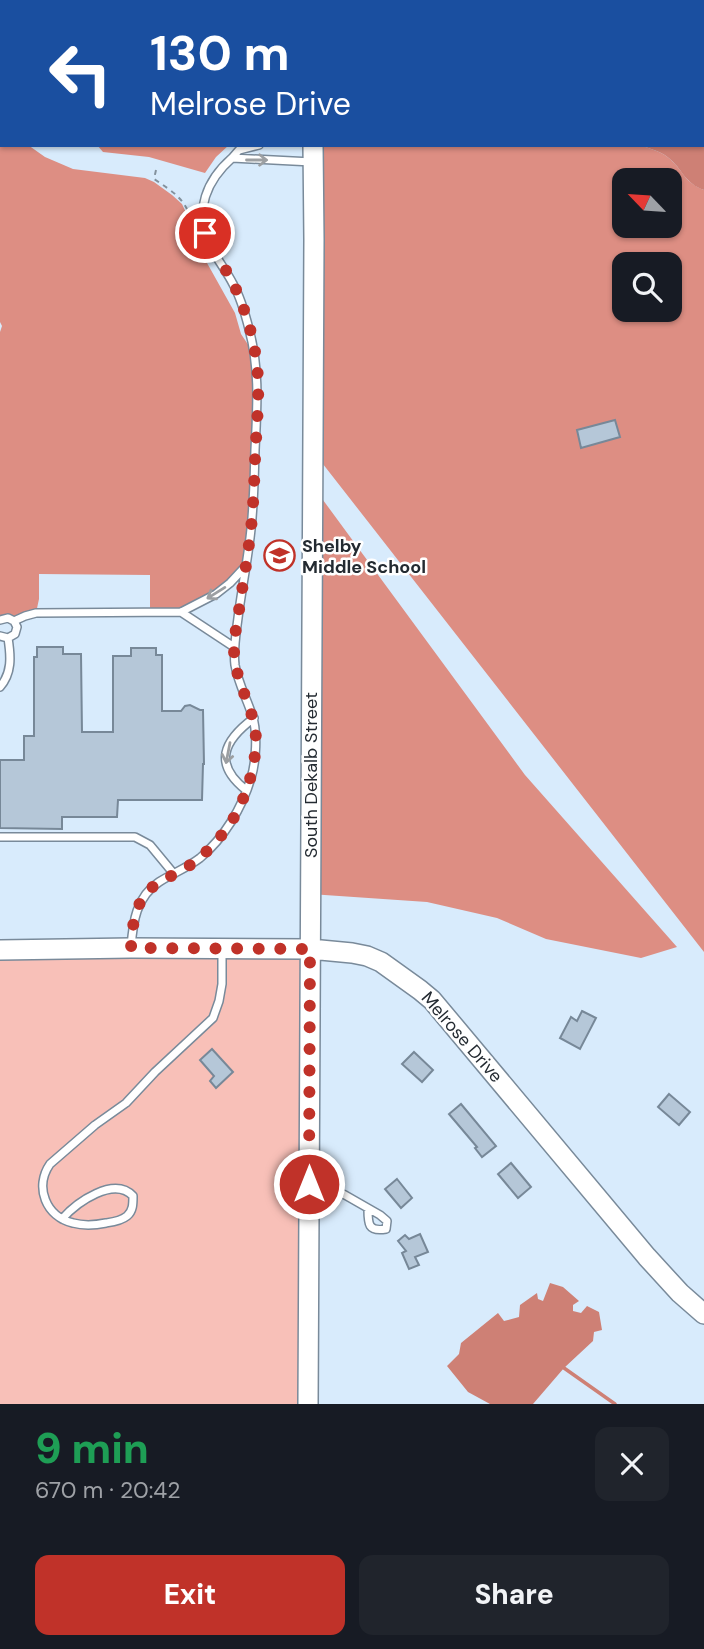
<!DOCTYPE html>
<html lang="en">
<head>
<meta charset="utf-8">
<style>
  body { margin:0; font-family:"DM Sans",sans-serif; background:#20242c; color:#f1f3f6; height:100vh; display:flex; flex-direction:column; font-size:26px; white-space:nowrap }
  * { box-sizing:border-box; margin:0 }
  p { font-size:23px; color:#9ea1a6 }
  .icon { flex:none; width:38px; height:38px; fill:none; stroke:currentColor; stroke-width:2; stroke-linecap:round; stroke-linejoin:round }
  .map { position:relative; height:1404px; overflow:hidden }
  .panel { display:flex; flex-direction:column; background:#171b24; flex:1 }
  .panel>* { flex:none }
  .top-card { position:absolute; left:0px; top:0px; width:705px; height:147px; box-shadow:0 2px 5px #0004; background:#1a4fa0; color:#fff; overflow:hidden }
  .needle { width:46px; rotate:295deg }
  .buttons { position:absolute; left:612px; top:168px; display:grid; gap:14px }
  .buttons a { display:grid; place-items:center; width:70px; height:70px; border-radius:14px; background:#171b24; box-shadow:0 2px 5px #0004; font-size:35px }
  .pin { position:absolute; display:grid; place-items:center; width:60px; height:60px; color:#fff; margin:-30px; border:4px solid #fff; border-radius:50%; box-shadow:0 2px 7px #0007 }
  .me { position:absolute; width:77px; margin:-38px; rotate:0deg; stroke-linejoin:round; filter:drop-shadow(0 0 5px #0008) }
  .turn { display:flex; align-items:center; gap:24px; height:147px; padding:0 35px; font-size:32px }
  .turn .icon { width:91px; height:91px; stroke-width:2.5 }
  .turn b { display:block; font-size:49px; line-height:60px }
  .round { display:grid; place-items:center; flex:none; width:74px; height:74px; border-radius:14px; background:#20242c }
  .summary { display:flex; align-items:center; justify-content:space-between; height:119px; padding:0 35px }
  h1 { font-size:42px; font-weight:800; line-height:52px; color:#1e9e55 }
  .action { display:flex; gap:14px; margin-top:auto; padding:14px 35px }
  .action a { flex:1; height:80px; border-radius:14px; background:#c03229; color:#fff; font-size:28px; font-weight:800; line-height:80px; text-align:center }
  .action a+a { background:#20242c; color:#f1f3f6 }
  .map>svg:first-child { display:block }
  .green { fill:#f8c0b8 }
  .forest { fill:#dd8e83; fill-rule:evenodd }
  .water { fill:#ce8075 }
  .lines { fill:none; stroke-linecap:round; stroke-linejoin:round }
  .stream { stroke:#ce8075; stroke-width:3.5 }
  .building { fill:#b5c7d8; stroke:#778898; stroke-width:2 }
  .lane-casing { stroke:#798a9a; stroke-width:10 }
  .secondary-casing { stroke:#798a9a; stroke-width:22 }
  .path { stroke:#83919d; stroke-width:2; stroke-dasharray:5 5; stroke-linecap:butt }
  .lane { stroke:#fff; stroke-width:7 }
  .secondary { stroke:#fff; stroke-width:19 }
  .oneway { stroke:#9c9fa2 }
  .route { stroke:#c03229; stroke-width:12; stroke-dasharray:0 21.6 }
  .labels { text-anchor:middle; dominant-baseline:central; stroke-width:5; stroke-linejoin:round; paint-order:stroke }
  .poi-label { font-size:18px; font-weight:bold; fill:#232a31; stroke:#fff; text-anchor:start }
  .street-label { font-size:18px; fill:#232a31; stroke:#fff }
</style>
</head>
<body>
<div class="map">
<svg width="704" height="1404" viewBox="0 0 704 1404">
  <rect width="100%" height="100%" fill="#d8ebfc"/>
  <path class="green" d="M310,949L308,1404H0V950Z"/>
  <path class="forest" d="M0,0H255V2H2V36L0,34Z
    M0,108L2,110V145H28L45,157L73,169L145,178L154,182L172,195L182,204L188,217L192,234L202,254L235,313L241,334L255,355L253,505L245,567L230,583L181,612H150V575L39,574V599L36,613L0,620V332L2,326L0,322Z
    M97,145H229L216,157L205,173L149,157L103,152Z
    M313,145H640C651,149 663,152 671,160C685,173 684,182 704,190V952L312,450ZM625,180H670V226H625ZM625,264H670V310H625Z
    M312,485L525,775L677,947L641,958L546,939L497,918L427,902L310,894Z"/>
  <path class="water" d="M704,90V190C685,183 684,172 671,160C663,152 651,149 640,145H704Z
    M550,1283L563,1287L579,1301L573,1305V1311L581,1313L587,1306L599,1312L602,1330L594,1332L593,1341L564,1368L533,1404H490L468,1392L447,1366L459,1354L461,1343L498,1313L504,1321L519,1317L520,1305L537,1293L538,1299L543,1301Z"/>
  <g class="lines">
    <path class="stream" d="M564,1368L615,1404"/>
  </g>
  <path class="building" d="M615,420L620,437L581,448L577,430Z
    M37,647H63V654H81L82,732H113V656H131V648H156V655H162V711H181L185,706L190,705L200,710H203L204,764H203L202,800H118L117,817H62V829L0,828V760H24V736H34V657H37Z
    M582,1011L596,1018L580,1049L560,1038L571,1017L577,1021Z
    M212,1049L233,1072L216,1088L210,1081L214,1076L200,1060Z
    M414,1052L433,1070L422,1082L402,1064Z
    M669,1094L690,1112L679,1125L658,1107Z
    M461,1104L496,1146L482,1157L475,1148L477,1147L449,1114Z
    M511,1163L531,1187L518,1198L498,1174Z
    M397,1179L412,1198L401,1208L385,1189Z
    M420,1234L428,1252L415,1257L419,1265L409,1269L402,1253L406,1251L398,1241L405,1235L409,1239Z"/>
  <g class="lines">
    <defs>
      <path id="lane" d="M259,145L239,150L232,158L312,162
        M181,612L234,647
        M0,620L8,618L14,621L25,616L36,613L181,612L216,594L230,583L244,568
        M0,636L8,638L15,634L17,627L14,621
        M0,687C12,673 11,657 8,638
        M246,790C213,764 223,741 254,718
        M0,837H135L150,845L174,874
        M131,947C133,922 136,897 159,882C173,873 187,868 200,858C224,838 242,808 251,778C256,762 258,732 252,715C247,699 238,683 235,665C233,650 236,634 238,618C241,594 246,569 249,545C254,513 254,481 255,450C257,407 260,370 249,329C245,313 241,298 233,284C226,270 215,257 209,243C194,210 207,180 232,158
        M310,1185L336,1191L345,1195L380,1215L387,1221L386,1229C368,1232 368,1224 368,1209
        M62,1219C77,1202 114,1176 133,1196C133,1204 133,1211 127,1216C121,1221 113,1222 106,1223C96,1225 84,1226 73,1223C46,1217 34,1187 50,1164L95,1125L126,1103L155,1072L213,1018L219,1001L222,984V949"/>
      <path id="secondary" d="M308,0V2
        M0,950L131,948L310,949L352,953L367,956L381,962L420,990L432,1000L647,1257L680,1293L704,1314
        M308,1404L314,240L313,145"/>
    </defs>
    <use href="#lane" class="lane-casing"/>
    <use href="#secondary" class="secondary-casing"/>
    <path class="path" d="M156,170L154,179C175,193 187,200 193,226"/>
    <use href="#lane" class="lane"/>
    <use href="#secondary" class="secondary"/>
  </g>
  <defs><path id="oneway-shaft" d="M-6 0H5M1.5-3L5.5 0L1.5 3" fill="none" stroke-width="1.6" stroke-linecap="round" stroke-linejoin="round" transform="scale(1.75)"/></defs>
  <g class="oneway">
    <use href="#oneway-shaft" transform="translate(257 160)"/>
    <use href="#oneway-shaft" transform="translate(216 593) rotate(148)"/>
    <use href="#oneway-shaft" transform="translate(228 753) rotate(101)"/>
  </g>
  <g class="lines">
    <path class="route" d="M205,233L208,242C218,259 230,274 237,292C249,319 257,351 258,380C259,406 256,433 255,460C254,488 253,517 249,544C246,569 241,593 238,618C236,628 234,639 234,649C234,673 245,693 252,716C262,743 251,783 239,808C228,831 208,853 187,867C170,878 150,883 141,901C133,916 132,932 131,948L310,949L309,1184"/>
  </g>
  <defs>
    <symbol id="school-ring" viewBox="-11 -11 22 22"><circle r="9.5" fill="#fff" stroke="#c03229" stroke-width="1.5"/><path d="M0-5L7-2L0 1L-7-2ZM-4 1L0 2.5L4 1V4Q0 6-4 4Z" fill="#c03229"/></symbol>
  </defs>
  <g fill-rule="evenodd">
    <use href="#school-ring" x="262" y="538" width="35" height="35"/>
  </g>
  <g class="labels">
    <g class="poi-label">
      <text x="302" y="546">Shelby<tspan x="302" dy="21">Middle School</tspan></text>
    </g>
    <g class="street-label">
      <text transform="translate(311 775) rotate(-90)">South Dekalb Street</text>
      <text transform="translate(462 1037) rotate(49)">Melrose Drive</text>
    </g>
  </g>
</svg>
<div class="buttons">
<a><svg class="needle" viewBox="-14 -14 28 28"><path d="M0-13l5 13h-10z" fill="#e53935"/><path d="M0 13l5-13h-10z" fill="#9ea1a6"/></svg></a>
<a><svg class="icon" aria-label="search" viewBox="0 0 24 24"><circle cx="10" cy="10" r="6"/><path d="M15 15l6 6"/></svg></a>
</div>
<div class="pin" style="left:205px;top:233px;background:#d93025"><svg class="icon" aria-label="arrive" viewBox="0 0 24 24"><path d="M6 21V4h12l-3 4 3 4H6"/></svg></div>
<svg class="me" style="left:309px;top:1184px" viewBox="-20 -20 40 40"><circle r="17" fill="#c03229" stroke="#fff" stroke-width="3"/><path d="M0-11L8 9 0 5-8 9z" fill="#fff"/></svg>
<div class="top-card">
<div class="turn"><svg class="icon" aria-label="left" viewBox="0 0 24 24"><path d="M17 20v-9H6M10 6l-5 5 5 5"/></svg><div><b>130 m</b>Melrose Drive</div></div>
</div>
</div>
<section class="panel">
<div class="summary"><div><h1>9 min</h1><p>670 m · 20:42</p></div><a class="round"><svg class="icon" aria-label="close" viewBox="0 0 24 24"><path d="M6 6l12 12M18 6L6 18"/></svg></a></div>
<div class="action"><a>Exit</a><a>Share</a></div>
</section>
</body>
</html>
